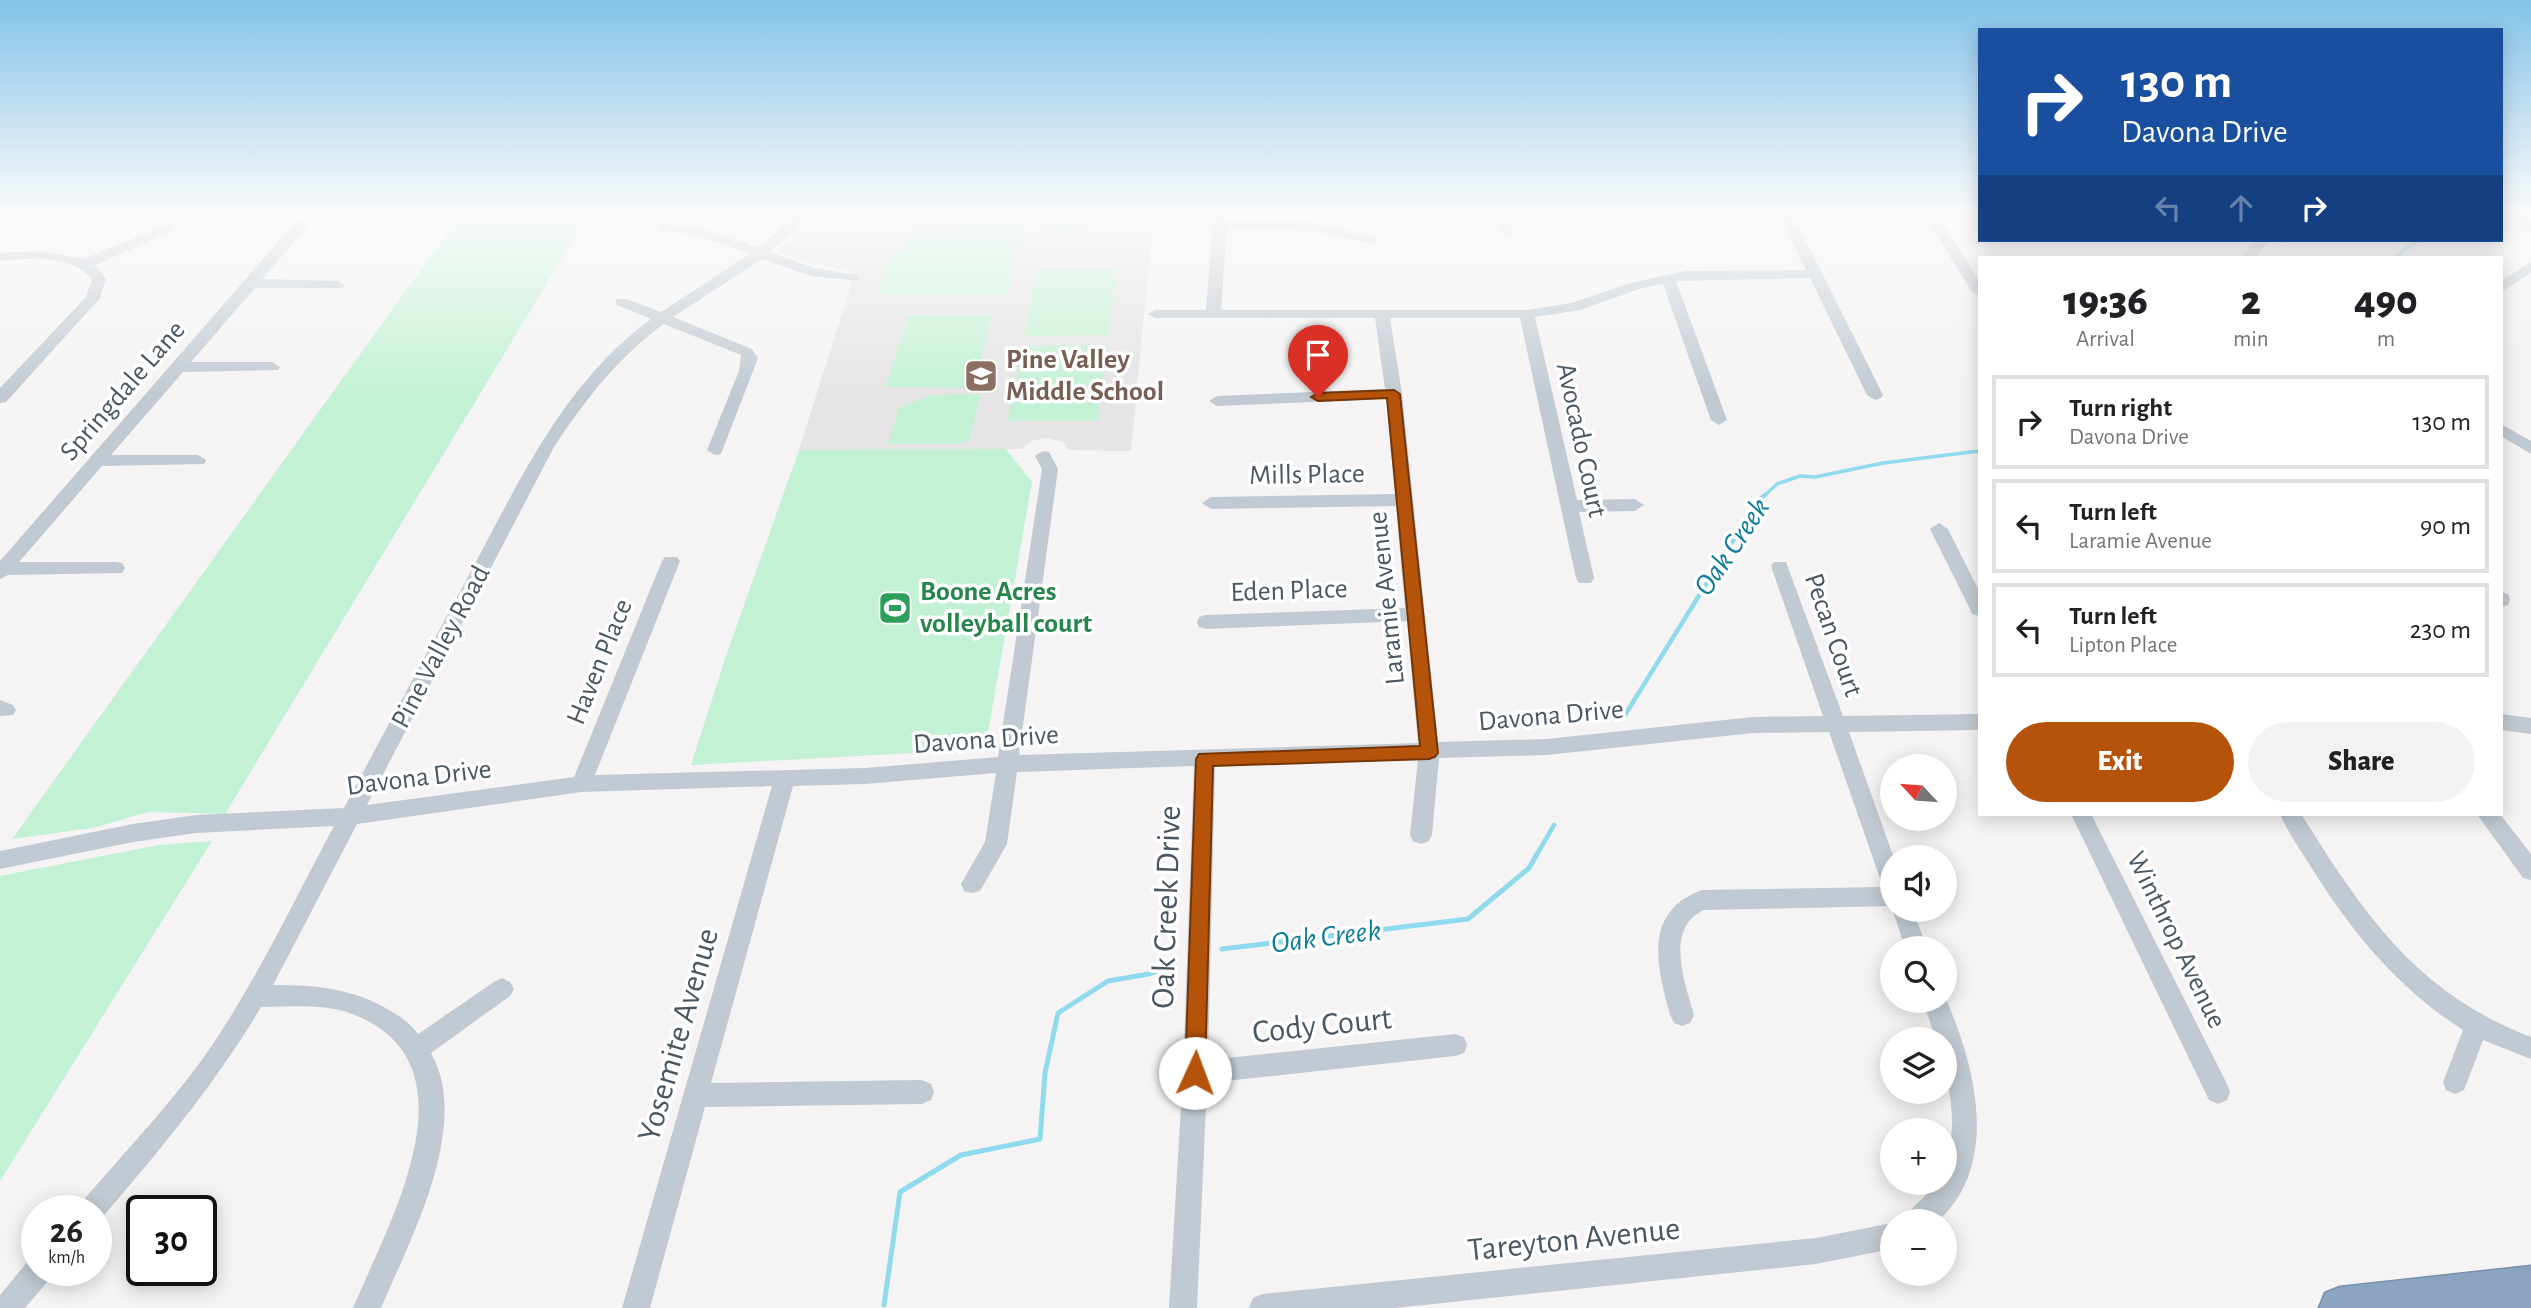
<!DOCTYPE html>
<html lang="en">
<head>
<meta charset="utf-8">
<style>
  body { margin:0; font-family:"Alegreya Sans",sans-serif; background:#f2f2f2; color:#202124; height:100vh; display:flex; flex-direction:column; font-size:26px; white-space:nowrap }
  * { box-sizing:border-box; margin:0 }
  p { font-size:23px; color:#757577 }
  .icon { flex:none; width:38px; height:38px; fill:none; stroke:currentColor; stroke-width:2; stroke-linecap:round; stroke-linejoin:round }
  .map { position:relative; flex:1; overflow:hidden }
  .side { position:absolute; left:1978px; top:256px; width:525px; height:560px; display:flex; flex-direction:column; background:#fff; border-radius:0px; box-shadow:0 4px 18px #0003 }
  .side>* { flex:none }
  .guide { position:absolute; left:1978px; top:28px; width:525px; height:214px; border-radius:0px; box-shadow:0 4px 18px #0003; background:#1a4fa0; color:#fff; overflow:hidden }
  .needle { width:46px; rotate:296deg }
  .buttons { position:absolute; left:1880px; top:754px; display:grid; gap:14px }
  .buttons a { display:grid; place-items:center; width:77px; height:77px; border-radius:50%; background:#fff; box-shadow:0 4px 18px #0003; font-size:35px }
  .speed { position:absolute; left:21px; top:1195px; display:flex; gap:14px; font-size:35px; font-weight:700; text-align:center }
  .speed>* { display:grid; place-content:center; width:91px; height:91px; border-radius:50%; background:#fff; box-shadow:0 4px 18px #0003; line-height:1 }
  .speed small { font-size:18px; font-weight:400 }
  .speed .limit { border:4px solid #111; border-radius:10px; background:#fff; color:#111 }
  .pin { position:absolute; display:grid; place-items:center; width:60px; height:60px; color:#fff; margin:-72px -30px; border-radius:50% 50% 50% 0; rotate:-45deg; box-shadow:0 0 7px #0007 }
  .pin .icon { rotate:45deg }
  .me { position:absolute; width:77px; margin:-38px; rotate:2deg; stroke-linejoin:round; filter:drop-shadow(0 0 5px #0008) }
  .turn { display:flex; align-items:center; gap:24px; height:147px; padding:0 28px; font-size:32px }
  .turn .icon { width:91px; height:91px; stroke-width:2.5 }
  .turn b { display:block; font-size:49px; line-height:60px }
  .lanes { display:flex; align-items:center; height:66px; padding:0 28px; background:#0003; justify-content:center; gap:35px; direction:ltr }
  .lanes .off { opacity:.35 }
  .eta { display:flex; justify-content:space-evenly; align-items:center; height:119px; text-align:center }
  .eta b { font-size:42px; font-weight:800; line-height:49px }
  .cta { display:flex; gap:14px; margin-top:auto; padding:14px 28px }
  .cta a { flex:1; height:80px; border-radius:42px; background:#b45309; color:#fff; font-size:28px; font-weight:800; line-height:80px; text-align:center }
  .cta a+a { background:#f2f2f2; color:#202124 }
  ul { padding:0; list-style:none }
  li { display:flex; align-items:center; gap:21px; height:94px; margin:0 14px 10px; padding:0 14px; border:4px solid #e0e0e0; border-radius:0px }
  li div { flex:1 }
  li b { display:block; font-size:26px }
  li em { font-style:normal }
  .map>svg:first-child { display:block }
  .education { fill:#e6e4e5 }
  .green { fill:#c3f1d5 }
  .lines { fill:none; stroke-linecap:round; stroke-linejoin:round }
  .stream-far2 { stroke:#90daee; stroke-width:3.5 }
  .stream-far1 { stroke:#90daee; stroke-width:4.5 }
  .stream { stroke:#90daee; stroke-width:5 }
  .highway-casing { stroke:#7690ad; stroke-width:3 }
  .minor { fill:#c1cad2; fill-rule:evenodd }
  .highway { fill:#8ba5c1; fill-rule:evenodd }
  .route { fill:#b45309; stroke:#753606; stroke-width:2 }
  .labels { text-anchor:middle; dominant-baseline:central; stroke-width:7; stroke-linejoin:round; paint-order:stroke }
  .education-label { font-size:28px; font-weight:bold; fill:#785e54; stroke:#fff; text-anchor:start }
  .street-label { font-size:28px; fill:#4a5661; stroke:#fff }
  .leisure-label { font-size:28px; font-weight:bold; fill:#27864d; stroke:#fff; text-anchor:start }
  .water-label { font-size:30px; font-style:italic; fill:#0c7c9b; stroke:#fff }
  .near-street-label { font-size:33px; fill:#4a5661; stroke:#fff }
</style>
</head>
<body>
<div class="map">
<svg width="2531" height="1308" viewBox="0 0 2531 1308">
  <rect width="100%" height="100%" fill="#f5f3f3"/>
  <path class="education" d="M817,211H1154L1131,451L1067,450L1066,445L1061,441L1045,438L1031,441L1022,449L799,450L855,272L811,264L778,251L807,225Z"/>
  <path class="green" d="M463,211H591L225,814L149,812L92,828L12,839Z
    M984,211H1027L1009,294H877L891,252L904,251L911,230H960L963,223H981Z
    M1037,211H1089C1098,240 1051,232 1035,227Z
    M1037,269H1117L1109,335L1024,336Z
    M909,315L992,316L974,388L885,387Z
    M1107,345L1098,421H1008L1022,346Z
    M981,394L969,440L958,444H888L899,408L931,395Z
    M1006,449L1032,482L985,749L691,765L726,656L799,450Z
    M212,841L0,1181V876L159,845Z"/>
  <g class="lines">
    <path class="stream-far2" d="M2395,257L2418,240
      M1763,497L1777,484L1800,476L1815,477L1883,463L1979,451"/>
    <path class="stream-far1" d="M1625,715L1757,502L1765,495
      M1536,856L1554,825"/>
    <path class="stream" d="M1222,949L1468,919L1529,868L1537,854
      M884,1305L900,1192L961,1155L1040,1139L1045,1073L1058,1013L1108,981L1149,974L1175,965"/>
    <defs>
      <path id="highway" d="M2531,1266V1308H2319L2325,1293L2340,1287Z"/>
    </defs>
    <use href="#highway" class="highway-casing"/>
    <path class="minor" d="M305,211H397L401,214L394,218L317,215L262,279L338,281L345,285L343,288H255L191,362H272L280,367L278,370L183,372L111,455H198L206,460L204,464L102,466L19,562H116L122,563L125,568L122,573L8,575L0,579V561Z
      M801,211H815L770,252L814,268L857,275L859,278L857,281L811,276L762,259L673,317L752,349L758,358L721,454L715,455L707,450L739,371L741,355L664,324C618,357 585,400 554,447L367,805L574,777L662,561L665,557H677L680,561L595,775L865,768L998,757L1042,469L1035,456L1043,451L1049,452L1058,469L1019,755L1418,743L1407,621L1206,629L1199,627L1197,622L1199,617L1206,615L1405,608L1396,506L1211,509L1202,503L1211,497L1395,494L1386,399L1217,406L1209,401L1217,396L1385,389L1375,318H1155L1148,314L1155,310H1206L1214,211H1228L1227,220L1309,222L1377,237L1379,240L1372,244L1309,230L1227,228L1221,310H1527L1572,303L1630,283L1685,271L1806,270L1777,211H1791L1883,395L1881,398L1875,400L1867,395L1810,278L1676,281L1727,420L1719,425L1711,420L1663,284L1639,289L1580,310L1535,317L1577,500L1635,499L1644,505L1635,511L1579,512L1594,578L1591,583H1579L1576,578L1520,318H1390L1402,394L1438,742L1547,739L1753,717L1823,716L1771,566L1774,562H1786L1843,716L1979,714V730L1849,732L1894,858H1892V906L1704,910C1664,928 1685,983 1694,1015L1690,1023L1682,1026L1674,1023L1670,1015C1657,966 1642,912 1702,890L1883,887L1829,732L1753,733L1547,755L1439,758L1432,835L1429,841L1421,844L1413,841L1410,835L1418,759L1215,766L1208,1060L1455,1034L1464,1037L1467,1045L1464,1053L1455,1056L1207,1083L1197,1308H1169L1183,1073L1194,766L1017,772L1007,844L980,891L972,893L964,891L961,884L985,842L996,773L865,784L793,786L711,1083L922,1080L931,1084L934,1092L931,1100L922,1104L705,1107L650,1308H622L772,786L581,792L357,824L273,985C315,985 352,988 389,1010C401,1017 410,1023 418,1034L494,982L502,978L510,982L514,989L510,996L431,1053C472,1125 410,1240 381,1308H353C388,1224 482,1063 352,1014C324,1003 290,1007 261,1007C214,1086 160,1150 100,1220L96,1222V1211H78L82,1202C127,1149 176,1099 215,1041C260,973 296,897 334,826L196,833L133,842L0,869V851L133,824L196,815L344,808C385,731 426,654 468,577C518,484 563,383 651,319L617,305L615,302L617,299H627L661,312L750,254L698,235L658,230V224L700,227L758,248Z
      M1495,211H1509L1514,233L1512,236L1507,237L1500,233Z
      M1922,211H1936L1979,281V296L1972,292Z
      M2509,211H2523L2531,219V231L2526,230Z
      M169,223L174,224V230L95,265L106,279L100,298L6,402L0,403V388L86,297L92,279C71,254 30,258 0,261V253L42,251L84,259Z
      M2256,240H2270L2256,257H2242Z
      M2531,262V273L2501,292V281Z
      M2501,424L2531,441V454L2501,436Z
      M1939,523L1948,529L1979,591V616L1972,614L1970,609L1930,529Z
      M2501,592L2508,594L2510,600L2508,605L2501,607Z
      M0,700L13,705L16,710L13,715L0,716Z
      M2501,714L2531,718V734L2501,730Z
      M2071,814H2091L2227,1084L2230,1092L2227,1100L2218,1104L2209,1100Z
      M2280,814H2301C2364,914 2416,993 2531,1037V1059L2483,1040L2464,1090L2455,1094L2446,1090L2443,1082L2463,1030C2399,989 2353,934 2313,870C2301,851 2288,833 2280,814Z
      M2477,814H2500L2531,854V880L2523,878Z
      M1892,908L1913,910L1927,948H1905Z
      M1944,995C1975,1063 2002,1165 1937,1222H1903C1910,1206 1927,1198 1935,1183H1944C1944,1164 1951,1147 1952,1128C1953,1098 1944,1069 1944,1040H1936L1923,1001H1944Z
      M1892,1223V1249L1816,1264L1395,1308H1249L1253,1298L1263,1294L1816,1238Z
      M37,1257V1270H52L49,1280L25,1308H0V1295L29,1260Z"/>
    <use href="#highway" class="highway"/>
  </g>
  <linearGradient id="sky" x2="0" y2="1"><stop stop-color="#85c3ea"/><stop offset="0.54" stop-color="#fafafa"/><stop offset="1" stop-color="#fafafa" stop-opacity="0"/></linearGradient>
  <rect width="2531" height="394" fill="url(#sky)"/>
  <path class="route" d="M1394,390L1400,394L1438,753L1435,757L1429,759L1213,766L1205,1073L1202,1080L1195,1082L1188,1080L1185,1073L1196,759L1199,754L1420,746L1387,398L1318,401L1311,397L1318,393Z"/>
  <defs>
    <symbol id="school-square" viewBox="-11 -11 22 22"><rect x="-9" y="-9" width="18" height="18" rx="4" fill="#8d6e63" stroke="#fff"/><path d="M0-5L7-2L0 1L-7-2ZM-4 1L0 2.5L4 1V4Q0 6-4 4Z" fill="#fff"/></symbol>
    <symbol id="stadium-square" viewBox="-11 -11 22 22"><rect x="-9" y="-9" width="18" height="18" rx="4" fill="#2e9e5b" stroke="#fff"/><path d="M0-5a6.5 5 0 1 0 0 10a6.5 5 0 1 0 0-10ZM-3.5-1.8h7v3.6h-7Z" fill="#fff"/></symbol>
  </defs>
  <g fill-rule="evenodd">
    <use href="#school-square" x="962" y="357" width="38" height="38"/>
    <use href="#stadium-square" x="876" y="589" width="38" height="38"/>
  </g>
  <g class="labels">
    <g class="education-label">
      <text x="1006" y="360">Pine Valley<tspan x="1006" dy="32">Middle School</tspan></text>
    </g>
    <g class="street-label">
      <text transform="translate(123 391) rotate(-49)">Springdale Lane</text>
      <text transform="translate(1581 440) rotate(78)">Avocado Court</text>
      <text transform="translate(1307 475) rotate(-1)">Mills Place</text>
      <text transform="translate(1289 591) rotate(-2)">Eden Place</text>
      <text transform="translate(1387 598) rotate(-96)">Laramie Avenue</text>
      <text transform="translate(1833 635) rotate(71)">Pecan Court</text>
      <text transform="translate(441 647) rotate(-62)">Pine Valley Road</text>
      <text transform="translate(600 662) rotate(-68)">Haven Place</text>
      <text transform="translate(1551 716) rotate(-5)">Davona Drive</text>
      <text transform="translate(986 740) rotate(-4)">Davona Drive</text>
      <text transform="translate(419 778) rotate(-7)">Davona Drive</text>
      <text transform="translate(2176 940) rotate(64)">Winthrop Avenue</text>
    </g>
    <g class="leisure-label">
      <text x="920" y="592">Boone Acres<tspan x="920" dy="32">volleyball court</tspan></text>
    </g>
    <g class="water-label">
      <text transform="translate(1732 547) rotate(-56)">Oak Creek</text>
      <text transform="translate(1326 937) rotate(-7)">Oak Creek</text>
    </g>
    <g class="near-street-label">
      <text transform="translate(1167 907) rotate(-88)">Oak Creek Drive</text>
      <text transform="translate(1322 1026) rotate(-6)">Cody Court</text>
      <text transform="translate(679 1035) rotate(-74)">Yosemite Avenue</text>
      <text transform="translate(1574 1240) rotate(-6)">Tareyton Avenue</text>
    </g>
  </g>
</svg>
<div class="buttons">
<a><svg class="needle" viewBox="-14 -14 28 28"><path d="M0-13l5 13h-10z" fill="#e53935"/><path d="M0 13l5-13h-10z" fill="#757577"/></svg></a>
<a><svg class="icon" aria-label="sound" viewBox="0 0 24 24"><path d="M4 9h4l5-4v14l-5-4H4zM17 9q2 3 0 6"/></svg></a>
<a><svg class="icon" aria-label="search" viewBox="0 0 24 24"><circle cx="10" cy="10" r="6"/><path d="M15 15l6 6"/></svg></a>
<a><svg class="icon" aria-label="layers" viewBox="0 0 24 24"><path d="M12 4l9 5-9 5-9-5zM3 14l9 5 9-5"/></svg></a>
<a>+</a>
<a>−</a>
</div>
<div class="speed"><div>26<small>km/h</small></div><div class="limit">30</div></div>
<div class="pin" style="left:1318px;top:397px;background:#d93025"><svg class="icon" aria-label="arrive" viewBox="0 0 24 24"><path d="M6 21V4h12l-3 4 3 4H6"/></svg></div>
<svg class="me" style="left:1195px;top:1073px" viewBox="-20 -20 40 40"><circle r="19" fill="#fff"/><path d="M0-13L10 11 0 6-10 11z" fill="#b45309"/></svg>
<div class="guide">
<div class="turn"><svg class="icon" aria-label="right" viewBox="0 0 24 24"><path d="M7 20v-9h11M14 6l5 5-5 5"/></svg><div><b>130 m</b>Davona Drive</div></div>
<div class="lanes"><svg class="icon off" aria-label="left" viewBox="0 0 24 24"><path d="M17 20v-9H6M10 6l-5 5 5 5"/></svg><svg class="icon off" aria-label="ahead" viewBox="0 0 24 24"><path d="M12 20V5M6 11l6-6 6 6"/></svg><svg class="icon" aria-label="right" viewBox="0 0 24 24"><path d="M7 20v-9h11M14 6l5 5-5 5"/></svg></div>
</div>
<section class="side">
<div class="eta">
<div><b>19:36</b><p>Arrival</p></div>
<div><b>2</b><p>min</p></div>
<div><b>490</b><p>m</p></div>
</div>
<ul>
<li><svg class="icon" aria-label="right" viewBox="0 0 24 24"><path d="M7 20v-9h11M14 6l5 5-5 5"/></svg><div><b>Turn right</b><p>Davona Drive</p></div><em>130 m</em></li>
<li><svg class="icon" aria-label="left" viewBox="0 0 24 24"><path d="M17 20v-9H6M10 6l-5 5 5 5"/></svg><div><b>Turn left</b><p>Laramie Avenue</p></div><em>90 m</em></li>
<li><svg class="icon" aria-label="left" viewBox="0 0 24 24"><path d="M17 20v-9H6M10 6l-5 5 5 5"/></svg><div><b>Turn left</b><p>Lipton Place</p></div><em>230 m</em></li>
</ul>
<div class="cta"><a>Exit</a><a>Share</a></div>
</section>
</div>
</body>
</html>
